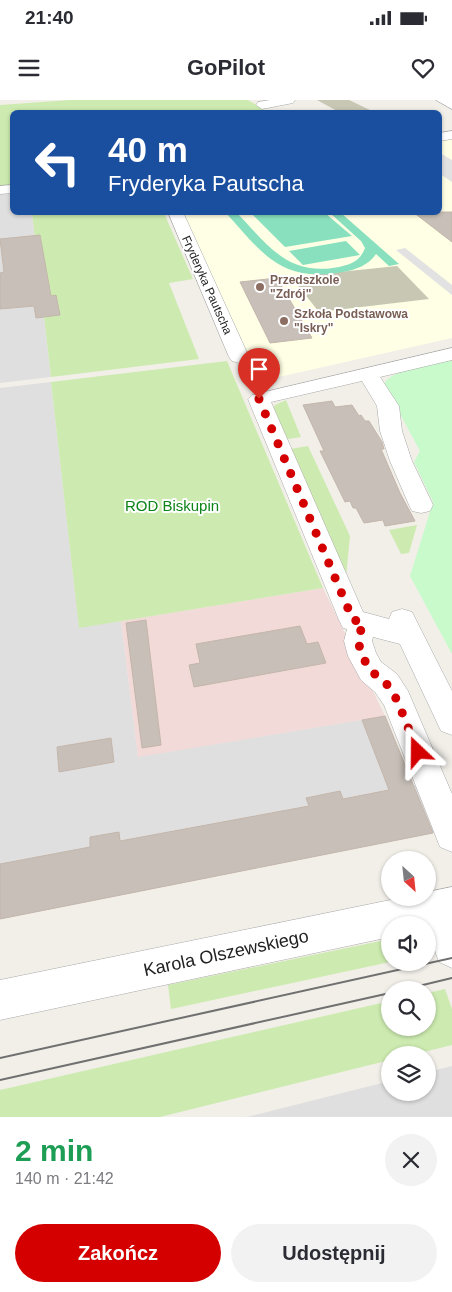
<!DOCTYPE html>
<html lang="pl">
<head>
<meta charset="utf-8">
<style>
  body { margin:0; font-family:Arial,sans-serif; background:#f2f2f3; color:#2b2b33; height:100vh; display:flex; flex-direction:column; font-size:19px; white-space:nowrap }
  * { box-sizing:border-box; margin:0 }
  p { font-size:16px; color:#7c7c81 }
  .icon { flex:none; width:28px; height:28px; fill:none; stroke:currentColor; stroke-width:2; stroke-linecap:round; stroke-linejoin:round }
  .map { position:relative; height:1017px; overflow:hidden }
  .drawer { display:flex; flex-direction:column; background:#fff; flex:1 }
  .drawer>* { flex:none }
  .hud { position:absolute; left:10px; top:10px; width:432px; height:105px; border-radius:8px; box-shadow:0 1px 4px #0004; background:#1a4fa0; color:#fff; overflow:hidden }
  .needle { width:32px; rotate:153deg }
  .fabs { position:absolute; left:381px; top:751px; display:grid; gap:10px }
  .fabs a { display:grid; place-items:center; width:55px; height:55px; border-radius:50%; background:#fff; box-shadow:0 1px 4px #0004; font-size:25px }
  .pin { position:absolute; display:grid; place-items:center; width:42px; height:42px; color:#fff; margin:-51px -21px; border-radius:50% 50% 50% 0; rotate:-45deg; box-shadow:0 0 5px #0007 }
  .pin .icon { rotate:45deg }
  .me { position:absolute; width:55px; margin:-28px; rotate:337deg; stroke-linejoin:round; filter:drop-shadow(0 0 4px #0008) }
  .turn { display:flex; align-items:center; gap:18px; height:105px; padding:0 15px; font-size:22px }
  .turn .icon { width:65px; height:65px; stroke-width:2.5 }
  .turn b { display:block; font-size:35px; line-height:42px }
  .round { display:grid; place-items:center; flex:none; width:52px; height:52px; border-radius:26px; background:#f2f2f3 }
  .head { display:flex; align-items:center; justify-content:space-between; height:85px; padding:0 15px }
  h1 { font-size:30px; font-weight:800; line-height:38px; color:#1e9e55 }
  .primary-button { display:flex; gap:10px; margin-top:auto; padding:10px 15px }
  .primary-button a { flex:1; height:58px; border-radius:30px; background:#d40000; color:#fff; font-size:20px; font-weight:800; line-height:58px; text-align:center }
  .primary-button a+a { background:#f2f2f3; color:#2b2b33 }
  .status { display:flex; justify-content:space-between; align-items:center; height:35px; padding:0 25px; background:#fff; direction:ltr }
  .status svg { height:14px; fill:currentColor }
  header { display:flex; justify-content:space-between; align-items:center; height:65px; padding:0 15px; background:#fff; font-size:22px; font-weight:800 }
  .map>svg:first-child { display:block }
  .residential { fill:#e0dfdf }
  .commercial { fill:#f2dad9 }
  .education { fill:#ffffe5 }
  .construction { fill:#c7c7b4 }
  .grass { fill:#cdebb0 }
  .park { fill:#c8facc }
  .pitch { fill:#88e0be }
  .parking { fill:#e2e2e2 }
  .building { fill:#c7bfb8; stroke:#c4b6ab }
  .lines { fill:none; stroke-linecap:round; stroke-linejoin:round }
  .minor-casing { stroke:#a9a9a9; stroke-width:1 }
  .minor { fill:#fff; fill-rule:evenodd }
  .tram { stroke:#707070; stroke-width:2 }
  .route { stroke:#d40000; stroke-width:9; stroke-dasharray:0 16.2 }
  .education-dot { fill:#8d6e63; stroke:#fff; stroke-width:2 }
  .labels { text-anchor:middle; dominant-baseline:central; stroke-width:4; stroke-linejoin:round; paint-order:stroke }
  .far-education-label { font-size:12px; font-weight:bold; fill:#785e54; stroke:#fff; text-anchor:start }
  .far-street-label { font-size:12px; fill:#222; stroke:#fff }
  .park-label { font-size:15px; fill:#0c8416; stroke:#fff }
  .near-street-label { font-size:18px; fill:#222; stroke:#fff }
</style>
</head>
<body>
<div class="status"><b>21:40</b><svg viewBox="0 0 49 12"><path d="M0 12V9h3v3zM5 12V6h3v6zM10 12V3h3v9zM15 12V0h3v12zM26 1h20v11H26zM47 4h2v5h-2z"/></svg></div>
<header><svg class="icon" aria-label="menu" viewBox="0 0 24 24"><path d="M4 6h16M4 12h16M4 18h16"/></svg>GoPilot<svg class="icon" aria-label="heart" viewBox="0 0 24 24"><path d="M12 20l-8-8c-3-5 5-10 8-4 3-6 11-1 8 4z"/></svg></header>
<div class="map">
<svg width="452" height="1017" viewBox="0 0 452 1017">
  <rect width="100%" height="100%" fill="#f2efe9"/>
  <path class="residential" d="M12,93V112L32,113L51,277L0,283V94Z
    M51,282L79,527L121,521L138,656L385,616L412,685H418L437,732L0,819V288Z
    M452,966V1017H247L390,981V992H428V972Z"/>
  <path class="commercial" d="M323,488L385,616L138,657L121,521Z"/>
  <path class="education" d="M452,39V238L261,281L183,113L440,112V41Z"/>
  <path class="construction" d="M317,0H349L370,10L339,12Z
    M397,166L429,199L319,212L291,177Z"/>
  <path class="grass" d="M70,0H248L268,12H12V86L0,87V5Z
    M32,113H164L193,179L169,183L199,259L51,277Z
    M227,261L323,488L79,528L51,282Z
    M286,300L301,337L283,340L273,309L275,305Z
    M308,346L350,436L346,477L290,349Z
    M417,425L409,453L401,454L389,430Z
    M390,839V862L171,909L168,885Z
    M445,889L452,909V945L412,955H390V960L160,1017H0V990L390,901V928H428V893Z"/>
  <path class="park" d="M452,260V554L410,476L433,402L414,362L420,351L384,284C391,269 436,264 452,260Z"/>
  <path class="pitch" d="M226,113H237C268,145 288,177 339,167C352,164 360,161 365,148L361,141L330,113H341L399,164L389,166L376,154C369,165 355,170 343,172C281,183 263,154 226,113Z
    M251,113H325L352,136L285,147Z
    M346,141L360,155L303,165L289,151Z"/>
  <path class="parking" d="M440,53L452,60V82L440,74Z
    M405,148L452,185V195L396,150Z"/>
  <path class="building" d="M413,112H452V142Z
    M40,135L51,196L56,195L60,215L36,218L34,206L0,209V173L4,172L0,139Z
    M277,178L312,238L270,243L240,182Z
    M332,301L335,307L352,305L359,316L361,315L365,321H369L382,342L384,349H381L400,393L415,421L385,426L383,420L364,423L356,408H353L350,401L345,402L320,351H324L303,305Z
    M146,520L161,645L142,648L126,523Z
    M300,526L307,544L318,542L326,563L194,587L189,565L200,563L196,544Z
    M385,616L433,733L0,819V764L90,747V737L119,732L120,741L309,706L306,698L340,691L343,699L389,690L362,620Z
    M111,638L114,662L59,672L57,647Z"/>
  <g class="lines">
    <defs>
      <path id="minor" d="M270,0H295L293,3L262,9L256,5L258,2Z
        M436,0H452V9Z
        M452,31V39L440,41V33Z
        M12,85V93L0,94V86Z
        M168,112H183L249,257L246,261L239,263L232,261L229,257Z
        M452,248V260L380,277L399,306L402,331L412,361L433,405L430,411L421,413L412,411L409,405L390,361L380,331L377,306L362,281L271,302L363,512L389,519L392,512L402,509L412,512L452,591V635L441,631L400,544L373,537L372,541L376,553L381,562L397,574L408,591L452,694V752L440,747L384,605L375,592L361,580L348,556L344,541L347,529L343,528L339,520L248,299L252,295Z
        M452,787V868L439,862L428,831V825H390V837L0,920V880L400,798H428V792Z"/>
    </defs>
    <use href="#minor" class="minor-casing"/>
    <use href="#minor" class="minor"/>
    <path class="tram" d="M402,890L452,878
      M0,958L452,858
      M0,980L390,893"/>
  </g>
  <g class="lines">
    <path class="route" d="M259,299L353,520L363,522L358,541L362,556L371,571L386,583L397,600L418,652"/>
  </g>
  <g class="education-dot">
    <circle cx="260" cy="187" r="5"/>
    <circle cx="284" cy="221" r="5"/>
  </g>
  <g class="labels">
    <g class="far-education-label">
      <text x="270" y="180">Przedszkole<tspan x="270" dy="14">"Zdrój"</tspan></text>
      <text x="294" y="214">Szkoła Podstawowa<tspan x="294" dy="14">"Iskry"</tspan></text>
    </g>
    <g class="far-street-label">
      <text transform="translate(207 185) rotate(66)">Fryderyka Pautscha</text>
    </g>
    <g class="park-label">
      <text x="172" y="405">ROD Biskupin</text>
    </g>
    <g class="near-street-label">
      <text transform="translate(226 853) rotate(-12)">Karola Olszewskiego</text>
    </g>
  </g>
</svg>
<div class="fabs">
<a><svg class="needle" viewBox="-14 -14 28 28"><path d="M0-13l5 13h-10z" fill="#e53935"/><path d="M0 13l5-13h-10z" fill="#7c7c81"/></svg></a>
<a><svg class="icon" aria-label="sound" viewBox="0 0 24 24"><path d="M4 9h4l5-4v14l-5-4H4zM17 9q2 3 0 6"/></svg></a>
<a><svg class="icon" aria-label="search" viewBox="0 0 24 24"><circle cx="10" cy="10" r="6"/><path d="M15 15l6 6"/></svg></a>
<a><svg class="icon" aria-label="layers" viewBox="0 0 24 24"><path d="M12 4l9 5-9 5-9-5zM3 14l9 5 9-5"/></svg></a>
</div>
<div class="pin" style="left:259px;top:299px;background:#d93025"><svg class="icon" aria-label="arrive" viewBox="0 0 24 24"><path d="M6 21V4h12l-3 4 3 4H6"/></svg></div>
<svg class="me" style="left:418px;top:652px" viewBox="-20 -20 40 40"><path d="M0-17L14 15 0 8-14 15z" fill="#d40000" stroke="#fff" stroke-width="4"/></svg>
<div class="hud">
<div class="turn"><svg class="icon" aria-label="left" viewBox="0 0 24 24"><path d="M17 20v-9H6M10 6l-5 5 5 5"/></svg><div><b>40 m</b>Fryderyka Pautscha</div></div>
</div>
</div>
<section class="drawer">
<div class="head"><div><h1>2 min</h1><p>140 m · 21:42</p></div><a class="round"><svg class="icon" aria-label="close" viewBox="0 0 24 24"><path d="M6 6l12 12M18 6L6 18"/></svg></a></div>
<div class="primary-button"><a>Zakończ</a><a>Udostępnij</a></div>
</section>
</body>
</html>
